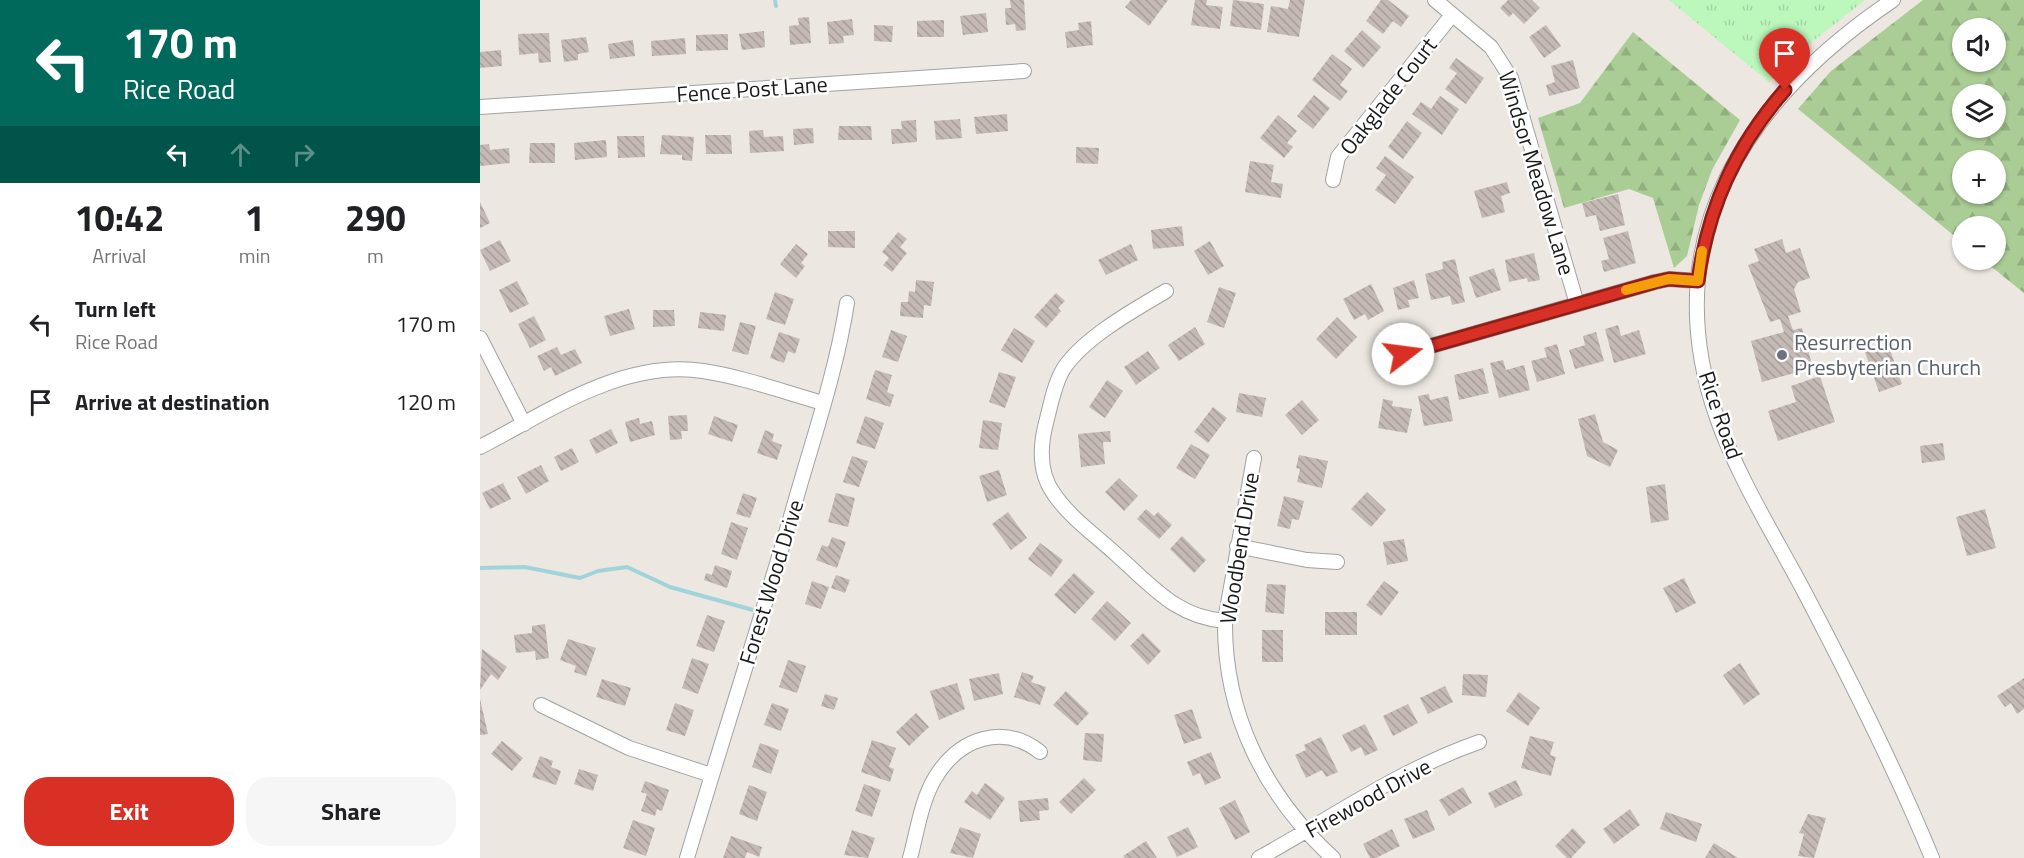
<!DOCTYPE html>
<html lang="en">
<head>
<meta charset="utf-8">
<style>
  body { margin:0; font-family:"Titillium Web",sans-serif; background:#f6f6f6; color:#202124; height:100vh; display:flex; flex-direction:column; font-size:22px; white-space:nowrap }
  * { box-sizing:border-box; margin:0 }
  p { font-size:20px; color:#757577 }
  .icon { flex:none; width:33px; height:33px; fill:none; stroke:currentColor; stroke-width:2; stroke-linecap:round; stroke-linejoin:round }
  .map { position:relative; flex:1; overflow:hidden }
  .drawer { display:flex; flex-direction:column; background:#fff; width:480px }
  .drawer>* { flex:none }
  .banner { background:#00695c; color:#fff; overflow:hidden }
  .controls { position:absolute; left:1472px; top:18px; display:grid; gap:12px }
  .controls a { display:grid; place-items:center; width:54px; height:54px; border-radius:50%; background:#fff; box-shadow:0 2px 4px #0004; font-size:30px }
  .pin { position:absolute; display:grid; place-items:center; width:51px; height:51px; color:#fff; margin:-62px -26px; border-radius:50% 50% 50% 0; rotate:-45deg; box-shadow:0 0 6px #0007 }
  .pin .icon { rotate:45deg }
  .me { position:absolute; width:66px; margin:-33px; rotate:75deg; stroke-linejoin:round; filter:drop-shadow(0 0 4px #0008) }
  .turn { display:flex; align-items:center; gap:21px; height:126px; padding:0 24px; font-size:27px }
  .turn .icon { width:78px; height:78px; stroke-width:2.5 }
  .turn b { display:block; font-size:42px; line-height:51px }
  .lanes { display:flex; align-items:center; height:57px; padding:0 24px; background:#0003; justify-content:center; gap:30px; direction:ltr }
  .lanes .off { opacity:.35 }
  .eta { display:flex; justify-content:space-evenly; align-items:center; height:102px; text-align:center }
  .eta b { font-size:36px; font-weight:700; line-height:42px }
  .primary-button { display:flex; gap:12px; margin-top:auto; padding:12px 24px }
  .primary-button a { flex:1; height:69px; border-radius:24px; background:#d93025; color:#fff; font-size:24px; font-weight:700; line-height:69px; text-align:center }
  .primary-button a+a { background:#f6f6f6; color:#202124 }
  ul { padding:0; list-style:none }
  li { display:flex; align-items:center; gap:18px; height:78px; padding:0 24px }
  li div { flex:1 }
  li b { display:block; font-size:22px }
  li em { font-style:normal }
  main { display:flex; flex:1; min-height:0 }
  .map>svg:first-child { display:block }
  .forest { fill:url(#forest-firs); fill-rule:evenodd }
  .park { fill:url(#park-tufts) }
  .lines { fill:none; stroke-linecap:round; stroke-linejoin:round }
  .stream { stroke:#a0d3da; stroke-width:4 }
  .building { fill:url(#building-back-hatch) }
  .minor-casing { stroke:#a2a2a2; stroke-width:16 }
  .minor { stroke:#fff; stroke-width:14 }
  .route-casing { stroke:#8d1f18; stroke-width:15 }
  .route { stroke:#d93025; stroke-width:10 }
  .slow { stroke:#f59e0b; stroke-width:10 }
  .worship-dot { fill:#6b7280; stroke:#fff; stroke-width:2 }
  .labels { text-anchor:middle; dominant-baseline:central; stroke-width:5; stroke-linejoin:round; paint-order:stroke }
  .street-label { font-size:22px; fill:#1b1b1b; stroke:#fff }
  .worship-label { font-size:22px; fill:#5b616d; stroke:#fff; text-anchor:start }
</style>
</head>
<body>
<main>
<section class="drawer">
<div class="banner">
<div class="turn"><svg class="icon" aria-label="left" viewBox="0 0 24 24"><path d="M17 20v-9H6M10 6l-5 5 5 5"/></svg><div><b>170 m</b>Rice Road</div></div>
<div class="lanes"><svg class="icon" aria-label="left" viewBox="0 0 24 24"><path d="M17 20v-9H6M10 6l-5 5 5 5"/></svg><svg class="icon off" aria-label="ahead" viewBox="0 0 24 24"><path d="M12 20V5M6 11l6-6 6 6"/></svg><svg class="icon off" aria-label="right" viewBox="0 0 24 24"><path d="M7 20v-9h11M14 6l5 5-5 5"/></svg></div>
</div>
<div class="eta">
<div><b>10:42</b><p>Arrival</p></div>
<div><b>1</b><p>min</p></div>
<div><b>290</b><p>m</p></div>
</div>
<ul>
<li><svg class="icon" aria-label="left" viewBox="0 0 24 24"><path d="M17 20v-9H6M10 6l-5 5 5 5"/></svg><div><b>Turn left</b><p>Rice Road</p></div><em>170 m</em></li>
<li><svg class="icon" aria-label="arrive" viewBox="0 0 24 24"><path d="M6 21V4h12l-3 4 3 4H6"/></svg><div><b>Arrive at destination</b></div><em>120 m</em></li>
</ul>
<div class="primary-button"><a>Exit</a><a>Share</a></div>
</section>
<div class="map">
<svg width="1544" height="858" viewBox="0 0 1544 858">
  <defs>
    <pattern id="forest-firs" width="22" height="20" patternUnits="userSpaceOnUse" patternTransform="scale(1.5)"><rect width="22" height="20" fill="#aacc95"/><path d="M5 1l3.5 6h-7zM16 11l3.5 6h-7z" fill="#92af80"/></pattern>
    <pattern id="park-tufts" width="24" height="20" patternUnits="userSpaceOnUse" patternTransform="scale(1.5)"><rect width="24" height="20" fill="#bcf8bc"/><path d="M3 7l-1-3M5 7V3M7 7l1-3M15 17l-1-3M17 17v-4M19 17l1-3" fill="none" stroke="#a1d4a1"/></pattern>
    <pattern id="building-back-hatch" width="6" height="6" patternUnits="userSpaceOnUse" patternTransform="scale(1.5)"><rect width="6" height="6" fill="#c4b9b4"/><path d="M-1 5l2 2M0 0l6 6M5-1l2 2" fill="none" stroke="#a89e9a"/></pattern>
  </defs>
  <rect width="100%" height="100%" fill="#ece7e0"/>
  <path class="forest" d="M1443,0H1544V293L1503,260H1515V226H1482V242L1318,109L1351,71ZM1515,28V62H1482V28ZM1515,94V128H1482V94ZM1482,160H1515V194H1482Z
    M1153,32L1260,120L1232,170L1219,205L1207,256L1194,268L1173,198L1149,189L1084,208L1058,118L1100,103Z"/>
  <path class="park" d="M1189,0H1385L1328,45L1289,82Z"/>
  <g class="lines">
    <path class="stream" d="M295,0L296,6
      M0,568L45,567L100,578L118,571L147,567L190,587L273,610"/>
  </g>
  <path class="building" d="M530,0H544L546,30L536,31L535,24L526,25L525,8H531Z
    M651,0H688L669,26L645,7Z
    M715,0H727L726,5L743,7L740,29L711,25Z
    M753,0L784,4L781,30L750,26Z
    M810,0H825L819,37L787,32L791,6L808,9Z
    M901,0H908L929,16L921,27L913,21L903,34L886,21Z
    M1028,0H1052L1060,8L1044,24L1033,13L1029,17L1020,8Z
    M506,13L508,32L483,35L480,16Z
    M329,17L331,43L310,45L309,26L319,25L318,18Z
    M372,19L374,35L363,36L364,43L349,44L347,22Z
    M464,20V37H437V21Z
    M611,21L613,45L587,48L585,32L599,30L598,23Z
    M394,25L413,26L412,42L394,41Z
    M1066,25L1081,46L1064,58L1049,37Z
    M882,30L901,47L883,68L864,51Z
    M284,31L285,47L262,50L259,34Z
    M69,33L71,62L59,63L58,53L39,55L38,34Z
    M248,34V50L216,51V35Z
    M106,37L109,52L98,54V60L84,62L81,40Z
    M205,38L206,54L172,56L171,41Z
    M153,40L155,56L130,59L128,44Z
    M21,50L22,66L0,68V52Z
    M852,54L872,69L860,85L868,91L860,101L832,80Z
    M976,58L1004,78L986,104L965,89L977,73L969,68Z
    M1093,60L1100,88L1069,96L1066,85L1075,82L1071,66Z
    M834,95L850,108L833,129L817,116Z
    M960,96L979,109L962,135L932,114L941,102L951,109Z
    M527,114L528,131L496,134L494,117Z
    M798,115L817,131L807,143L813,147L804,158L780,138Z
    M480,119L482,138L456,140L454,121Z
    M436,120L437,142L412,144L411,129H422L421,121Z
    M927,121L942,133L923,159L908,147Z
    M359,126H391L392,140H358Z
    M333,128L334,143L314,145L313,129Z
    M283,130L284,137L303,136L304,151L270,153L269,131Z
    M182,135L214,137L212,161L202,160V155L180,154Z
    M225,135H251L252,154H226Z
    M137,136H164L165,157L138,158Z
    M126,140L127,157L95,160L94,143Z
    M50,143H75V163H49Z
    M9,144L10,150L29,148L30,163L0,166V145Z
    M596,147L619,148L618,164L596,163Z
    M905,156L934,177L915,204L895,190L906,175L896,168Z
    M770,161L794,165L791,182L803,184L801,198L765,192Z
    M1027,182L1030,193L1021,196L1025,212L1002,218L994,191Z
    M1138,194L1145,225L1120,231L1116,215L1106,217L1102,203Z
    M0,202L10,223L0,228Z
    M702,226L704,246L673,249L671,230Z
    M348,231H375V248L348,247Z
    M1148,231L1156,263L1124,272L1121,261L1129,259L1123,238Z
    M418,232L427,239L420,247L427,253L412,272L403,265L409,258L402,252Z
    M1302,239L1306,253L1320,248L1330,278L1318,282L1314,289L1321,312L1308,316L1313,330L1322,328L1333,368L1282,382L1271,341L1304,332L1300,319L1290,322L1268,265L1279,261L1274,249Z
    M20,240L31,261L10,271L0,250Z
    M730,241L744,266L728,275L714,251Z
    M316,244L328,254L321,263L325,266L316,278L300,264Z
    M651,244L658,260L626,275L618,260Z
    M1054,253L1060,280L1048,282L1047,278L1029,282L1025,260Z
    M975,259L985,302L972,305L970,296L951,300L945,274L963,269L962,262Z
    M1014,268L1021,290L996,298L989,277Z
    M436,280L454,282L451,306L444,305L443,318L420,316L421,302H428L429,291L435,292Z
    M934,280L939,298L928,300L930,307L918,310L913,288Z
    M37,281L49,304L30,313L19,290Z
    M891,284L904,311L888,320L885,314L874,320L863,299Z
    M739,287L756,293L744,328L727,322Z
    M295,292L314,299L305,325L286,319Z
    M576,293L585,301L578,308L581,311L566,328L554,317Z
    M149,309L155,329L130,336L124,316Z
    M173,310H194L195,326L173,327Z
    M220,312L246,315L244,331L218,328Z
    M54,316L66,340L50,348L38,324Z
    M857,317L877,337L856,359L836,339Z
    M260,322L276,326L268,355L252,351Z
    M1138,325L1141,336L1159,330L1166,354L1134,363L1125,329Z
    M715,327L725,344L699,361L688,345Z
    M534,328L555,341L542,363L521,350Z
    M411,330L427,336L418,362L402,357Z
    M299,332L320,339L315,354L308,351L304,363L290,358Z
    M1116,332L1124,361L1095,369L1089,350L1105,345L1103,336Z
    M1077,344L1085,374L1057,382L1051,361L1067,357L1064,348Z
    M1408,344L1422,384L1399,392L1385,352Z
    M77,347L81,355L95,349L102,363L75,376L71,367L64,371L57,356Z
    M668,351L680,368L656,385L644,367Z
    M1023,360L1026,370L1044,365L1050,390L1019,398L1010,363Z
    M1003,368L1009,393L979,400L974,375Z
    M395,370L412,375L407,392L414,395L410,407L386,399Z
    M519,372L536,377L525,408L509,402Z
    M1340,376L1355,422L1298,441L1288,411L1316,402L1311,386Z
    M627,380L643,391L625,418L609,407Z
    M759,393L786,398L782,417L756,412Z
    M949,394L950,400L968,396L973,421L944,426L938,396Z
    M903,399L913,401L912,406L932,409L927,433L898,428Z
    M822,400L839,420L822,435L805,415Z
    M733,407L747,418L728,443L714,432Z
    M1115,414L1123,442L1138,450L1130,467L1107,456L1098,419Z
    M207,415L208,431H201L202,439L190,440L188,416Z
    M234,416L258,425L252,442L228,434Z
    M385,416L404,423L395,449L376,443Z
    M159,418L160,424L172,421L175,435L150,442L145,422Z
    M503,420L522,423L518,450L499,448Z
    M131,429L138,443L116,454L109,440Z
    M285,430L294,434L292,441L302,445L297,460L277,453Z
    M630,431L631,442H623L625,464L601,467L598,434Z
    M1463,443L1465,460L1442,463L1440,446Z
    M711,444L730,455L715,479L696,468Z
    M92,448L99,462L81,471L74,457Z
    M819,455L848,461L842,488L817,482L820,469L816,468Z
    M372,456L388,461L379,487L363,482Z
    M61,465L69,481L46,494L37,477Z
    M519,470L527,495L507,502L499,476Z
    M639,478L658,496L644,511L625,492Z
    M23,483L31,499L10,509L2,493Z
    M1185,484L1189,520L1171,523L1166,487Z
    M887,492L906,510L891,527L871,509Z
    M263,493L277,498L270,518L256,514Z
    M356,493L375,498L368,527L348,522Z
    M804,496L824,501L819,520L812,519L810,529L797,526Z
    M666,509L674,516L678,512L692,525L679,539L657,519Z
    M1505,509L1516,548L1487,556L1476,517Z
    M528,512L547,538L531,550L512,524Z
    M251,522L268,528L257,560L241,554Z
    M702,536L726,560L714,573L690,549Z
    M352,537L366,542L357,568L336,560L342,545L348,547Z
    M924,539L928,561L907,565L903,542Z
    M560,543L583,560L571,577L548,559Z
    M235,565L252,571L247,588L224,580L226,573L232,575Z
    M594,573L615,592L595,614L574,595Z
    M356,575L370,580L365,593L351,588Z
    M1204,578L1216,603L1196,613L1183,588Z
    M332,581L349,587L341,609L325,604Z
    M904,581L919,592L901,616L886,605Z
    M787,584L806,585L804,614L785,612Z
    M627,601L651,623L635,641L611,619Z
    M845,612H877V635H845Z
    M227,615L245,621L234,652L216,646Z
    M65,624L69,658L56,660L55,651L36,653L34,635L52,633V626Z
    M782,630H803V662H782Z
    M663,633L681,651L668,665L650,646Z
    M88,639L116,648L106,676L94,672L96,666L80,660Z
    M2,649L27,667L18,680L11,674L0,690Z
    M212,658L229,664L218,694L202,688Z
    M308,660L326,666L317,693L299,687Z
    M1260,663L1280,694L1264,705L1243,675Z
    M542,672L554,676L551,682L566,687L560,705L534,697Z
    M519,673L523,694L494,701L489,679Z
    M983,674L1008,675L1006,697L982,695Z
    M1544,678V709L1537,714L1531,703L1525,707L1517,696Z
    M122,679L151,688L145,706L116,697Z
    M477,683L485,709L459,720L450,691Z
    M965,686L973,702L948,714L940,698Z
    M586,691L609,713L597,726L573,705Z
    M1039,692L1060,708L1048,726L1026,711Z
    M345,694L358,698L354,710L341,706Z
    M0,699L8,734L0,735Z
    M195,703L214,710L205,736L186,730Z
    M292,703L309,709L301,731L284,725Z
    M928,704L938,723L913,736L903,716Z
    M712,709L722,738L704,744L694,715Z
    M436,713L449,727L429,746L416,732Z
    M885,724L898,750L885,756L881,747L871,752L862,735Z
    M605,733L624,734L622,762L603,760Z
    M1050,736L1074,742L1070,755L1076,757L1071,776L1041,768Z
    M841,737L858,772L846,777L842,770L826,778L815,755L826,750L824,745Z
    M392,740L416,748L409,767L414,769L410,782L381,772Z
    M22,741L43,758L32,771L11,754Z
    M280,743L299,750L291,774L272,767Z
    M731,752L741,778L725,785L720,773L713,776L707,762Z
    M60,756L73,761L71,767L81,771L76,785L52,777Z
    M99,769L118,775L113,791L94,784Z
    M604,778L616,790L591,814L579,802Z
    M1036,780L1043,795L1015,808L1008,793Z
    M165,781L189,790L182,811L177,809L175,816L161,811L167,794L161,792Z
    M505,783L525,798L510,820L484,802L492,791L497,795Z
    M384,784L401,790L392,817L375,811Z
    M269,785L287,792L277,821L259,814Z
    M983,787L992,803L969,816L959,800Z
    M568,798L569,810L559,811L560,820L540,822L538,801Z
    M755,800L770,832L755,840L739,808Z
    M1150,809L1160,825L1134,844L1123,829Z
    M947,810L955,830L933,839L924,819Z
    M1186,812L1222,824L1216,842L1180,829Z
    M1328,814L1346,818L1334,858L1318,856L1324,834L1319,833Z
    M153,820L175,828L166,856L143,848Z
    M480,827L501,834L493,858L470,853Z
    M708,827L718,847L697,857L687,837Z
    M1093,828L1106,842L1091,858H1087L1075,846Z
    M912,829L920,846L896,858H890L883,844Z
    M372,830L395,838L388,858L364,855Z
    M251,836L282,847L279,857L267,852L265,858H243Z
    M666,841L677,858H645L643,856Z
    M1234,843L1258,858H1225Z"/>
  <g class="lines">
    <defs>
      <path id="minor" d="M955,0L1011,47L1031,78L1097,304
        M1413,0C1266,99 1174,238 1237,418C1259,480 1296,538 1326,595C1371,681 1415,768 1452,858
        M0,107L544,71
        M853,180L858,157L972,15
        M686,291C654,310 605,337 584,368C575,382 571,403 567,419C560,444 558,472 574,494C590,518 618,537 639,557C674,588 697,617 745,621
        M0,338L44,424
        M923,354L1175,282L1189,279L1218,281
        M0,447C68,412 143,359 223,371C263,377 304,392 343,403
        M774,458L745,621C744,714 785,796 853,858
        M757,546L827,560L857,562
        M61,705L149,748L231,775
        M207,858C243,736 283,615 318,492C336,430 357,367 367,303
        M430,858C437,833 441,801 455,778C479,738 523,723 560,752
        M779,858C850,819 921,769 999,742"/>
    </defs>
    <use href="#minor" class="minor-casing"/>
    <use href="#minor" class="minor"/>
  </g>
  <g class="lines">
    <defs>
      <path id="route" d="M923,354L1175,282L1189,279L1218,281C1228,207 1256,146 1305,90"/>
    </defs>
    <use href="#route" class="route-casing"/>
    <use href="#route" class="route"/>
    <path class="slow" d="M1146,290L1189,279L1218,281L1222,251"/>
  </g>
  <circle class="worship-dot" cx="1302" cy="355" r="6"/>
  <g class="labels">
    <g class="street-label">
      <text transform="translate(272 89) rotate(-4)">Fence Post Lane</text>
      <text transform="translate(908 96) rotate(-52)">Oakglade Court</text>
      <text transform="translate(1057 173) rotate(73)">Windsor Meadow Lane</text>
      <text transform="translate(1241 415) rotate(71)">Rice Road</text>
      <text transform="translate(759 548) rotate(-81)">Woodbend Drive</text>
      <text transform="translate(291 582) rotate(-73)">Forest Wood Drive</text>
      <text transform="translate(888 798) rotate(-29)">Firewood Drive</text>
    </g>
    <g class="worship-label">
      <text x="1314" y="342">Resurrection<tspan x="1314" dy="25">Presbyterian Church</tspan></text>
    </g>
  </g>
</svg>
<div class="controls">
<a><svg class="icon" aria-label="sound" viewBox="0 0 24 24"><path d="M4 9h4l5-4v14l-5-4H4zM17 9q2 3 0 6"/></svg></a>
<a><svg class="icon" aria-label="layers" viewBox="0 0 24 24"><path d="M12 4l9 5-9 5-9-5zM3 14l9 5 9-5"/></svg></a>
<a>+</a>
<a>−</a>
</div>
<div class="pin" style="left:1305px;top:90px;background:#d93025"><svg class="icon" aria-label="arrive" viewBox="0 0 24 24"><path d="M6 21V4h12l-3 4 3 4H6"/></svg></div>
<svg class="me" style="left:923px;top:354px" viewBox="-20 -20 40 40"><circle r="19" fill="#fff"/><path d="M0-13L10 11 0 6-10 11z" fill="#d93025"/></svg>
</div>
</main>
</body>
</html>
